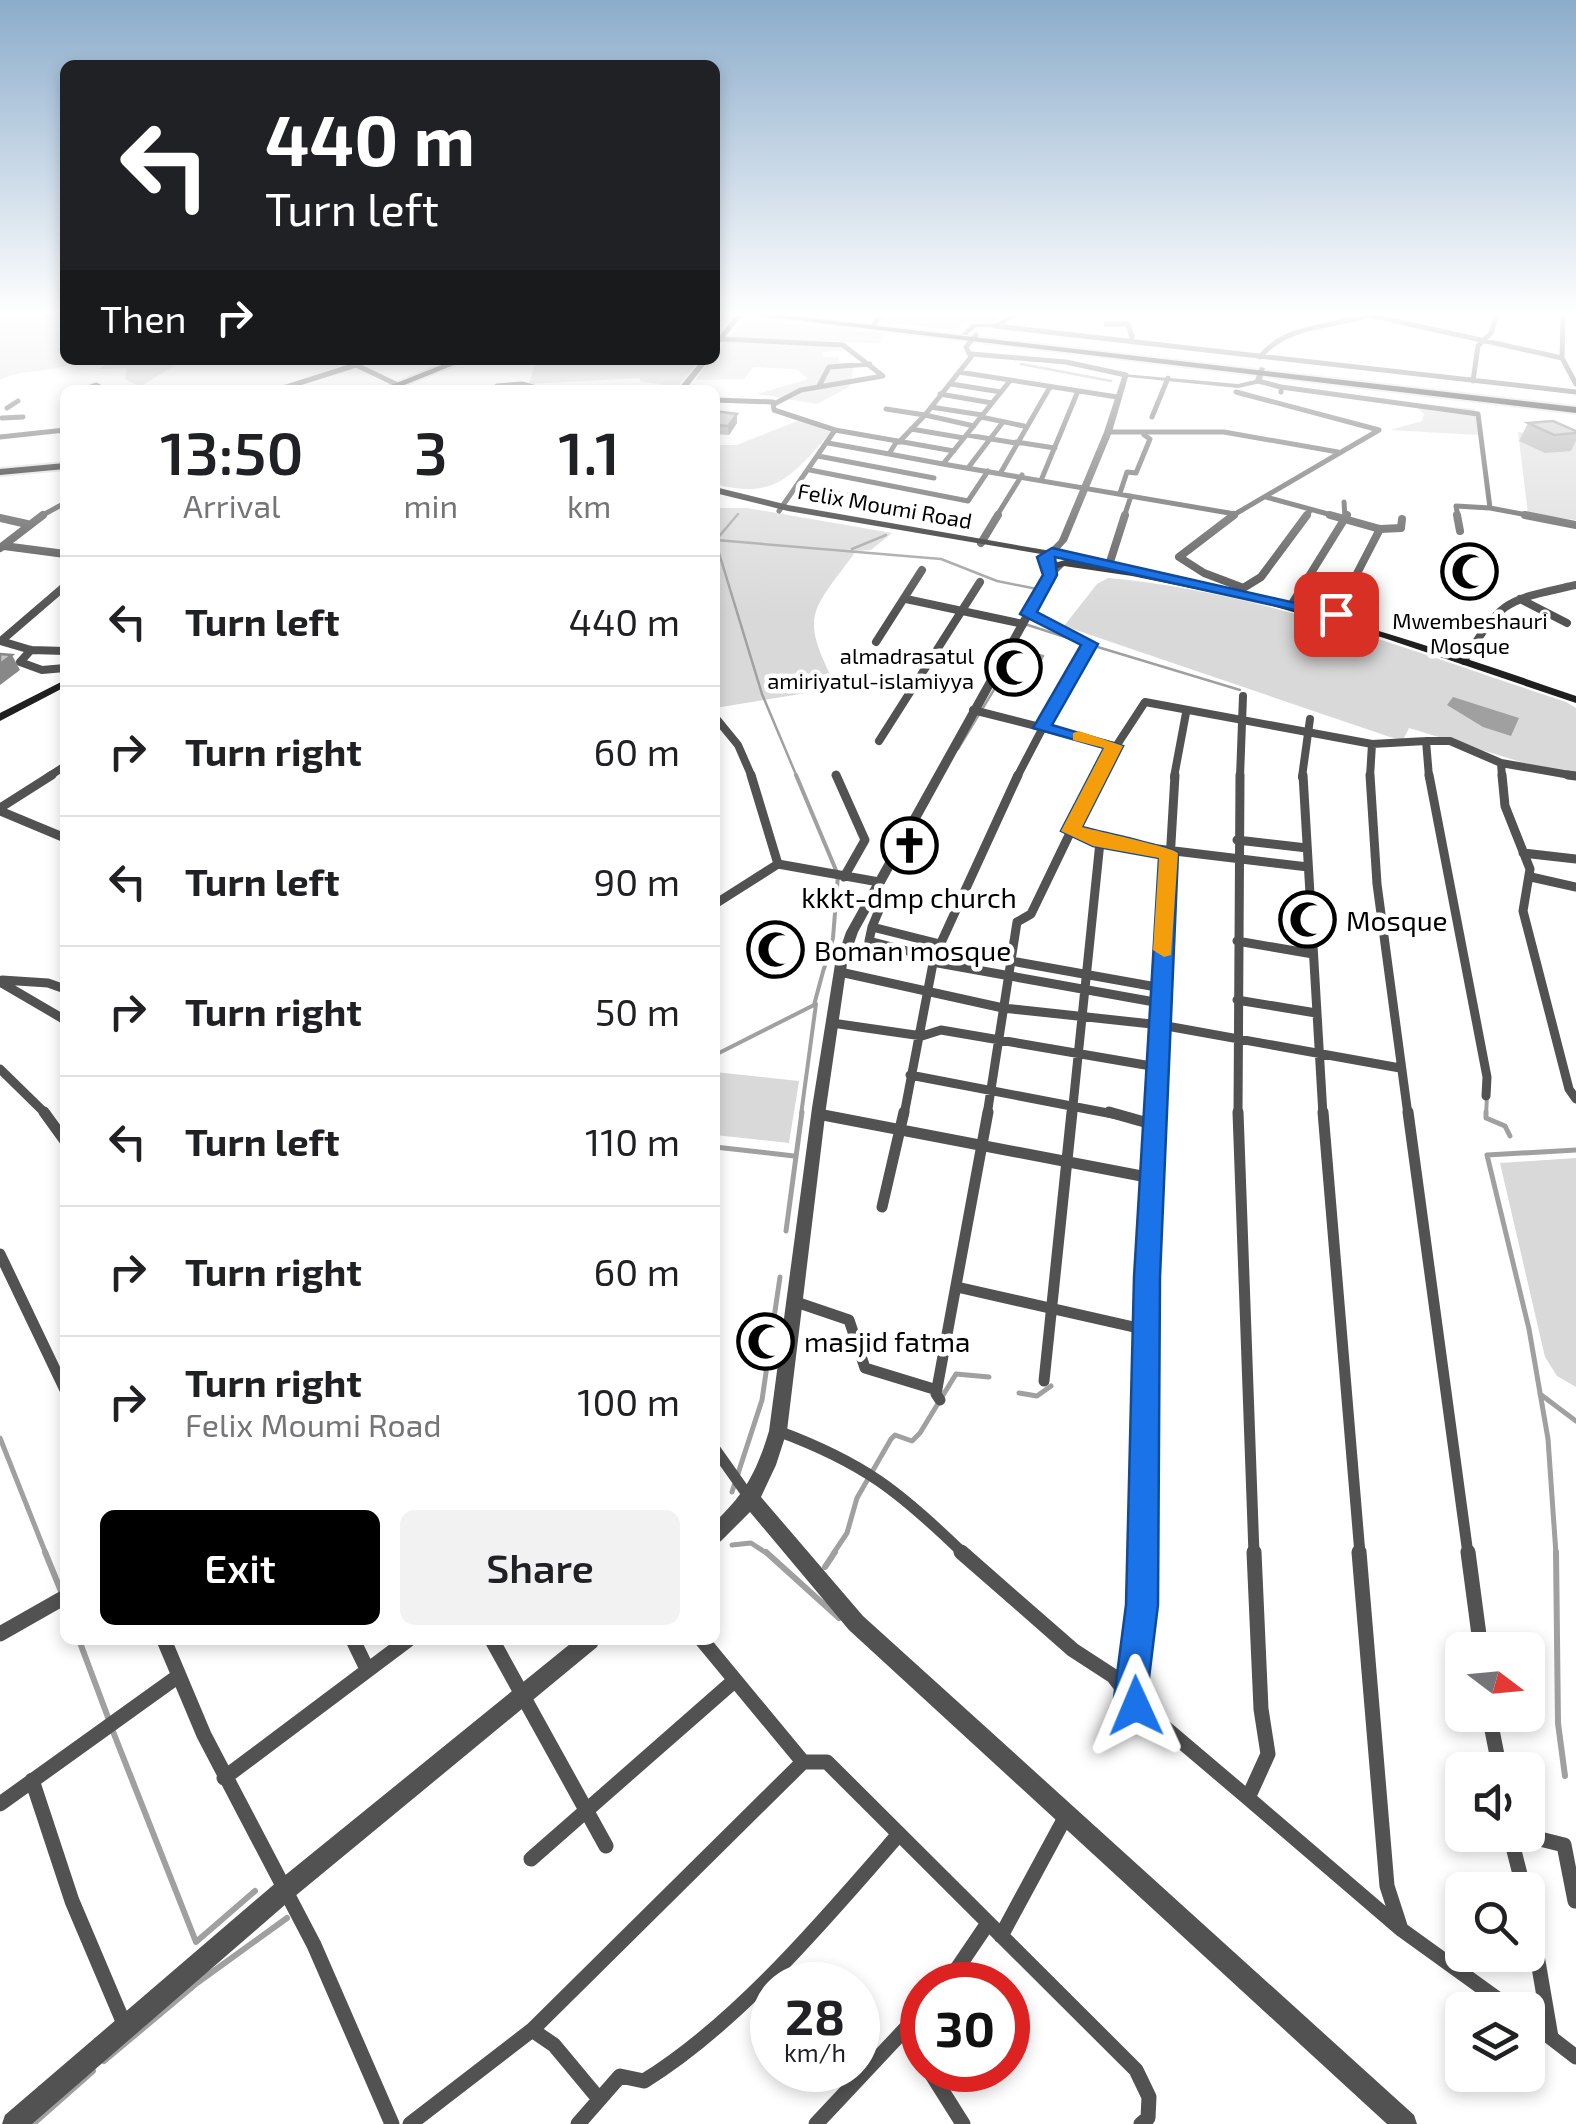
<!DOCTYPE html>
<html lang="en">
<head>
<meta charset="utf-8">
<style>
  body { margin:0; font-family:"Exo 2",sans-serif; background:#f2f2f2; color:#202124; height:100vh; display:flex; flex-direction:column; font-size:38px; white-space:nowrap }
  * { box-sizing:border-box; margin:0 }
  p { font-size:32px; color:#757577 }
  .icon { flex:none; width:55px; height:55px; fill:none; stroke:currentColor; stroke-width:2; stroke-linecap:round; stroke-linejoin:round }
  .map { position:relative; flex:1; overflow:hidden }
  .sheet { position:absolute; left:60px; top:385px; width:660px; height:1260px; display:flex; flex-direction:column; background:#fff; border-radius:15px; box-shadow:0 5px 15px #0003 }
  .sheet>* { flex:none }
  .top-card { position:absolute; left:60px; top:60px; width:660px; height:305px; border-radius:15px; box-shadow:0 5px 15px #0003; background:#202124; color:#fff; overflow:hidden }
  .needle { width:65px; rotate:106deg }
  .fabs { position:absolute; left:1445px; top:1632px; display:grid; gap:20px }
  .fabs a { display:grid; place-items:center; width:100px; height:100px; border-radius:15px; background:#fff; box-shadow:0 5px 15px #0003; font-size:50px }
  .speed { position:absolute; left:750px; top:1962px; display:flex; gap:20px; font-size:50px; font-weight:700; text-align:center }
  .speed>* { display:grid; place-content:center; width:130px; height:130px; border-radius:50%; background:#fff; box-shadow:0 5px 15px #0003; line-height:1 }
  .speed small { font-size:25px; font-weight:400 }
  .speed .limit { border:15px solid #d22; background:#fff; color:#111 }
  .pin { position:absolute; display:grid; place-items:center; width:85px; height:85px; color:#fff; margin:-42px; border-radius:20px; box-shadow:0 5px 15px #0006 }
  .me { position:absolute; width:110px; margin:-55px; rotate:359deg; stroke-linejoin:round; filter:drop-shadow(0 0 8px #0008) }
  .turn { display:flex; align-items:center; gap:35px; height:210px; padding:0 40px; font-size:45px }
  .turn .icon { width:130px; height:130px; stroke-width:2.5 }
  .turn b { display:block; font-size:70px; line-height:85px }
  .then { display:flex; align-items:center; height:95px; padding:0 40px; background:#0003; gap:20px; font-size:38px }
  .eta { display:flex; justify-content:space-evenly; align-items:center; height:170px; text-align:center }
  .eta b { font-size:60px; font-weight:600; line-height:70px }
  .primary-button { display:flex; gap:20px; margin-top:auto; padding:20px 40px }
  .primary-button a { flex:1; height:115px; border-radius:15px; background:#000; color:#fff; font-size:40px; font-weight:600; line-height:115px; text-align:center }
  .primary-button a+a { background:#f2f2f2; color:#202124 }
  ul { padding:0; list-style:none }
  li { display:flex; align-items:center; gap:30px; height:130px; padding:0 40px; border-top:2px solid #e0e0e0 }
  li div { flex:1 }
  li b { display:block; font-size:38px }
  li em { font-style:normal }
  .map>svg:first-child { display:block }
  .green { fill:#d9d9d9 }
  .water { fill:#a0a0a0 }
  .lines { fill:none; stroke-linecap:round; stroke-linejoin:round }
  .stream-far3 { stroke:#a0a0a0; stroke-width:2.5 }
  .stream-far2 { stroke:#a0a0a0; stroke-width:4 }
  .stream-far1 { stroke:#a0a0a0; stroke-width:5 }
  .stream { stroke:#a0a0a0; stroke-width:6 }
  .primary-casing { stroke:#dbdbdb; stroke-width:4 }
  .minor-far4 { stroke:#525252; stroke-width:5 }
  .minor-far3 { stroke:#525252; stroke-width:8 }
  .minor-far2 { stroke:#525252; stroke-width:9 }
  .minor-far1 { stroke:#525252; stroke-width:11 }
  .minor { stroke:#525252; stroke-width:15 }
  .tertiary { fill:#525252; fill-rule:evenodd }
  .secondary { fill:#1f1f1f; fill-rule:evenodd }
  .primary { fill:#000; fill-rule:evenodd }
  .wall { fill:#a7a7a7 }
  .shaded-wall { fill:#888 }
  .building { fill:#c2c2c2; stroke:#888; stroke-width:2.5 }
  .route { fill:#1a73e8; stroke:#114b97; stroke-width:2.5 }
  .slow { fill:#f59e0b }
  .labels { text-anchor:middle; dominant-baseline:central; stroke-width:9; stroke-linejoin:round; paint-order:stroke }
  .far-street-label { font-size:22px; fill:#000; stroke:#fff }
  .far-poi-label { font-size:22px; fill:#000; stroke:#fff }
  .poi-label { font-size:28px; fill:#000; stroke:#fff; text-anchor:start }
</style>
</head>
<body>
<div class="map">
<svg width="1576" height="2124" viewBox="0 0 1576 2124">
  <rect width="100%" height="100%" fill="#fff"/>
  <path class="green" d="M0,316H65V360H78C55,375 25,367 0,380Z
    M881,316H1001L989,323L968,321L956,330L877,322Z
    M746,319H751L884,333L881,343L730,338Z
    M727,340L829,343L849,350L822,352L824,357H838L840,363L855,362L849,387L817,404L757,394L808,379L796,369L754,367L744,379L695,380Z
    M110,360H222L175,365L140,387L125,379L127,368L100,369Z
    M536,360H700L675,390H657L661,384L641,382L639,378L529,384Z
    M1412,403L1475,409L1478,435L1390,430L1422,421L1424,414Z
    M800,420L831,432C794,473 777,501 715,484V445H737Z
    M1518,432L1576,439V520L1528,514Z
    M715,508H747L892,533L871,550L856,551C810,614 799,614 837,688L715,708Z
    M1108,578C1265,592 1417,653 1566,702L1576,708V773L1541,768L1409,728L1403,740L1390,737L1064,626L1097,584Z
    M715,1072L799,1081L789,1143L715,1135Z
    M1576,1158V1387L1557,1376L1545,1357L1500,1163Z"/>
  <path class="water" d="M1453,697L1519,718L1511,736L1483,727L1447,705Z"/>
  <g class="lines">
    <path class="stream-far3" d="M1021,364L1111,381
      M738,514L716,540L941,559L997,581L1037,589
      M715,540L762,694L797,777
      M852,549L886,535
      M1028,625L1068,638
      M1091,645L1240,690
      M958,749L1018,650L1043,656L1029,682"/>
    <path class="stream-far2" d="M796,775L838,875L833,938L824,969
      M715,1055L814,1005L824,968
      M801,1115L816,1004
      M1486,1115L1487,1096"/>
    <path class="stream-far1" d="M1486,1112V1118L1505,1126L1510,1136
      M715,1147L794,1156
      M786,1231L802,1112
      M1019,1393L1037,1396L1051,1386
      M1540,1394L1576,1421
      M0,1438L46,1554
      M732,1492L762,1400L780,1277
      M732,1545L751,1543L768,1554
      M833,1554L847,1533L857,1498L891,1439L895,1435L912,1441L920,1433L956,1374L989,1377
      M1556,1554L1548,1439L1529,1329L1487,1155L1576,1150"/>
    <path class="stream" d="M45,1552L61,1591
      M766,1552L839,1618
      M1556,1552L1558,1723L1565,1776
      M825,1567L835,1552
      M79,1640L109,1720
      M112,1729L196,1942L255,1891
      M104,2061L197,1983L287,1918
      M33,2124L93,2071"/>
    <defs>
      <path id="primary" d="M762,316H792L1576,407V413Z
        M454,360H466L392,390H379Z
        M65,463V469L0,475V469Z"/>
    </defs>
    <use href="#primary" class="primary-casing"/>
    <path class="minor-far4" d="M1373,316L1562,358
      M1563,316L1562,358L1576,384
      M874,324L880,316
      M1106,324H1128L1132,337
      M995,326L1576,392
      M721,339L843,345L883,376L801,390L774,404
      M972,354L1066,362L1126,375
      M1260,357C1286,325 1330,327 1367,316
      M959,372L1117,397
      M1258,381L1281,387V392
      M1473,381L1478,346L1491,333L1496,316
      M1009,382L943,464L1235,514
      M951,384L1001,392
      M497,386L522,384L544,390
      M819,386L829,367L870,364
      M1281,387L1478,414L1490,508L1538,517
      M82,390L96,385L105,390
      M277,390L356,365L398,385
      M1236,392L1379,430
      M940,394L992,403
      M715,400L773,402L774,410L835,430L779,511
      M931,407L982,415
      M7,408L18,401
      M886,409L925,415L971,357L966,347L976,335
      M981,417L1024,426
      M1152,417L1168,378
      M2,418L23,417
      M911,429L964,438
      M835,430L954,451
      M1108,432H1224L1338,452
      M967,435L1016,443
      M0,437L65,430
      M897,441L889,454L943,464
      M899,442L925,415L974,426
      M1016,442L1055,448
      M828,443L889,454
      M818,456L934,478
      M968,468L1003,422
      M810,470L968,501L988,471
      M1001,472L1050,387
      M1042,478L1078,391
      M796,486L915,508
      M1120,493L1127,472L1136,473L1150,439L1144,435
      M1266,497L1339,517
      M1344,502L1345,517
      M39,517L65,503
      M996,517L1022,475
      M1124,517L1131,496
      M1230,517L1379,430
      M1305,517L1310,511
      M1458,517L1456,506L1490,508"/>
    <path class="minor-far3" d="M1234,515L1179,557L1204,573L1241,587
      M1330,515L1380,529L1401,528L1402,519
      M1457,515L1460,531
      M1525,515L1576,525
      M0,518L27,524
      M981,543L998,515
      M4,546L65,554
      M0,548L43,515
      M1109,565L1125,515
      M65,586L1,641L31,650L65,651
      M1240,590L1261,577L1307,515
      M906,599L1023,624
      M1520,599L1567,623
      M1293,602L1347,515
      M1336,614L1380,529
      M876,642L922,570
      M31,650L20,662L42,670L65,668
      M1464,661C1503,598 1505,601 1576,585
      M973,710L1114,746
      M715,717L738,745L752,777
      M879,741L980,582
      M48,777L65,766
      M1017,777L1083,651L1090,646L1028,614
      M1096,777L1145,702L1372,744L1426,741
      M1174,777L1186,713
      M1240,777L1243,696
      M1302,777L1310,719
      M1370,777L1372,744
      M1429,777L1426,741H1450L1501,763
      M1502,777L1501,763L1576,776"/>
    <path class="minor-far2" d="M751,775L778,864
      M836,775L865,840L844,877
      M1303,775L1323,1115
      M1370,775L1377,884L1408,1115
      M1429,775L1487,1077L1486,1096
      M1502,775L1505,806L1530,869L1523,911L1569,1089L1576,1099
      M1568,775L1576,776
      M0,808L52,775
      M0,811L65,838
      M1071,831L1097,775
      M1237,840L1307,848
      M1100,842L1308,867
      M1523,853L1576,859
      M1531,877L1576,887
      M715,904L778,864L879,882L882,903L872,927L940,944
      M872,927L869,941L934,958L938,963L1160,1003
      M1237,941L1313,954
      M938,948L1162,988
      M840,972L1003,1008L1161,1025L1400,1068
      M2,980L48,983L65,989
      M0,982L65,1020
      M1237,1000L1316,1013
      M832,1023L922,1036L941,1030L1157,1067
      M0,1069L47,1115
      M910,1075L1118,1115
      M818,1114L823,1115
      M904,1115L934,958L1018,775
      M987,1115L1017,922L1031,914L1071,831L1098,837L1100,842L1072,1115
      M1155,1115L1175,775
      M1238,1115L1240,775"/>
    <path class="minor-far1" d="M44,1112L65,1141
      M1109,1112L1155,1125
      M1238,1112L1254,1554
      M1323,1112L1360,1554
      M1408,1112L1468,1554
      M818,1114L1152,1178
      M882,1207L904,1112
      M0,1254L65,1390
      M957,1287L1147,1330
      M796,1302L849,1320L865,1368L937,1390
      M1044,1381L1072,1112
      M940,1400L936,1394L988,1112
      M778,1431C864,1463 899,1491 964,1554
      M715,1449L749,1497
      M1143,1554L1147,1277L1155,1112"/>
    <path class="minor" d="M961,1552L1073,1650L1113,1676L1130,1698
      M1143,1552L1142,1605L1130,1698L1248,1798
      M1254,1552L1261,1709L1268,1754L1248,1798L1402,1930L1513,2010
      M1359,1552L1387,1886L1400,1926
      M1468,1552L1481,1650
      M0,1634L65,1597
      M164,1640L204,1735L314,1945L392,2124
      M353,1640L367,1669
      M492,1640L606,1846
      M702,1640L803,1762H827L1136,2070L1149,2097L1148,2118L1141,2124
      M1489,1715L1500,1770
      M224,1778L408,1640
      M32,1780L72,1901L125,2026
      M0,1804L177,1677
      M1510,1835L1524,1890
      M1532,1837L1564,1845L1575,1901
      M531,1859L734,1681
      M1528,1903L1551,2037
      M1001,1936L1067,1814
      M946,1985L988,1923
      M1528,2020L1576,2057
      M532,2030L803,1762
      M905,2031L922,2059
      M929,2070L963,2124
      M410,2124L532,2030L554,2045L599,2099
      M578,2124L620,2076L644,2081C737,2024 827,1917 899,1834
      M816,2124L922,2011"/>
    <path class="tertiary" d="M735,316H742L715,349V342Z
      M1009,316H1018L997,327H976L967,335L962,334L972,324H994Z
      M702,360H709L685,390H677Z
      M1260,367L1265,368L1261,383L1238,388L1128,377L1112,432L1067,541L1055,554H1049V550L1059,540L1104,432L1123,374L1238,384L1255,380Z
      M1058,563L1065,565L1054,576L858,932L847,964L826,1108L787,1431L776,1465L761,1497L863,1616L1414,2115L1417,2124H1387L849,1630L750,1512L721,1541L715,1544V1522C745,1494 757,1471 769,1431L812,1108L835,964L846,932L1045,575Z
      M575,1640H600L597,1647L294,1897L32,2124H2L5,2115L278,1881Z"/>
    <path class="secondary" d="M715,487L788,505L1051,551L1056,549L1071,553L1074,562C1248,585 1411,639 1576,696V703L1384,638L1259,602L1132,576L1064,566L1058,568L1043,563L1041,554L788,511L715,493ZM1056,555L1064,557L1065,560L1058,562L1051,559L1050,557Z
      M65,680V687L0,721V713Z"/>
    <use href="#primary" class="primary"/>
  </g>
  <path class="wall" d="M715,411L737,423L729,435L715,434Z
    M1528,423L1576,431V441L1571,451L1545,453L1519,441Z"/>
  <path class="shaded-wall" d="M737,414V423L729,435L728,426Z
    M12,655L20,670L0,685V664Z"/>
  <path class="building" d="M715,411L737,414L728,426L715,425Z
    M1553,421L1576,431V433L1554,435L1528,423Z
    M0,654L12,655L0,664Z"/>
  <linearGradient id="sky" x2="0" y2="1"><stop stop-color="#8baccb"/><stop offset="0.51" stop-color="#fff"/><stop offset="1" stop-color="#fff" stop-opacity="0"/></linearGradient>
  <rect width="1576" height="614" fill="url(#sky)"/>
  <path class="route" d="M1052,548L1344,614L1336,619L1055,557L1057,575L1037,612L1098,644L1052,725L1123,746L1082,827C1096,831 1172,847 1178,853L1160,1277L1158,1605L1147,1694L1153,1706L1148,1717L1136,1722L1124,1717L1114,1698L1126,1605L1134,1277L1159,858L1093,846L1061,831L1104,748L1033,728L1081,645L1020,614L1043,575L1037,557Z"/>
  <path class="slow" d="M1079,731L1123,746L1082,827C1096,831 1172,847 1178,853L1171,955L1164,957L1153,950L1159,858L1093,846L1061,831L1104,748L1073,740V733Z"/>
  <defs>
    <symbol id="mosque-ring" viewBox="-11 -11 22 22"><circle r="9.5" fill="#fff" stroke="#000" stroke-width="1.5"/><path d="M3.5-4.9A6 6 0 1 0 3.5 4.9A5 5 0 1 1 3.5-4.9Z" fill="#000"/></symbol>
    <symbol id="church-ring" viewBox="-11 -11 22 22"><circle r="9.5" fill="#fff" stroke="#000" stroke-width="1.5"/><path d="M-1.2-6h2.4v3.5h3.3v2.4h-3.3V6h-2.4V-.1h-3.3v-2.4h3.3Z" fill="#000"/></symbol>
  </defs>
  <g fill-rule="evenodd">
    <use href="#mosque-ring" x="1438" y="540" width="63" height="63"/>
    <use href="#mosque-ring" x="982" y="636" width="63" height="63"/>
    <use href="#church-ring" x="878" y="814" width="63" height="63"/>
    <use href="#mosque-ring" x="1276" y="888" width="63" height="63"/>
    <use href="#mosque-ring" x="744" y="918" width="63" height="63"/>
    <use href="#mosque-ring" x="734" y="1310" width="63" height="63"/>
  </g>
  <g class="labels">
    <g class="far-street-label">
      <text transform="translate(885 505) rotate(10)">Felix Moumi Road</text>
    </g>
    <g class="far-poi-label">
      <text x="1470" y="620">Mwembeshauri<tspan x="1470" dy="25">Mosque</tspan></text>
      <text x="974" y="655" text-anchor="end">almadrasatul<tspan x="974" dy="25">amiriyatul-islamiyya</tspan></text>
    </g>
    <g class="poi-label">
      <text x="909" y="897" text-anchor="middle">kkkt-dmp church</text>
      <text x="1346" y="920">Mosque</text>
      <text x="814" y="950">Boman mosque</text>
      <text x="804" y="1341">masjid fatma</text>
    </g>
  </g>
</svg>
<div class="fabs">
<a><svg class="needle" viewBox="-14 -14 28 28"><path d="M0-13l5 13h-10z" fill="#e53935"/><path d="M0 13l5-13h-10z" fill="#757577"/></svg></a>
<a><svg class="icon" aria-label="sound" viewBox="0 0 24 24"><path d="M4 9h4l5-4v14l-5-4H4zM17 9q2 3 0 6"/></svg></a>
<a><svg class="icon" aria-label="search" viewBox="0 0 24 24"><circle cx="10" cy="10" r="6"/><path d="M15 15l6 6"/></svg></a>
<a><svg class="icon" aria-label="layers" viewBox="0 0 24 24"><path d="M12 4l9 5-9 5-9-5zM3 14l9 5 9-5"/></svg></a>
</div>
<div class="speed"><div>28<small>km/h</small></div><div class="limit">30</div></div>
<div class="pin" style="left:1336px;top:614px;background:#d93025"><svg class="icon" aria-label="arrive" viewBox="0 0 24 24"><path d="M6 21V4h12l-3 4 3 4H6"/></svg></div>
<svg class="me" style="left:1136px;top:1706px" viewBox="-20 -20 40 40"><path d="M0-17L14 15 0 8-14 15z" fill="#1a73e8" stroke="#fff" stroke-width="4"/></svg>
<div class="top-card">
<div class="turn"><svg class="icon" aria-label="left" viewBox="0 0 24 24"><path d="M17 20v-9H6M10 6l-5 5 5 5"/></svg><div><b>440 m</b>Turn left</div></div>
<div class="then">Then<svg class="icon" aria-label="right" viewBox="0 0 24 24"><path d="M7 20v-9h11M14 6l5 5-5 5"/></svg></div>
</div>
<section class="sheet">
<div class="eta">
<div><b>13:50</b><p>Arrival</p></div>
<div><b>3</b><p>min</p></div>
<div><b>1.1</b><p>km</p></div>
</div>
<ul>
<li><svg class="icon" aria-label="left" viewBox="0 0 24 24"><path d="M17 20v-9H6M10 6l-5 5 5 5"/></svg><div><b>Turn left</b></div><em>440 m</em></li>
<li><svg class="icon" aria-label="right" viewBox="0 0 24 24"><path d="M7 20v-9h11M14 6l5 5-5 5"/></svg><div><b>Turn right</b></div><em>60 m</em></li>
<li><svg class="icon" aria-label="left" viewBox="0 0 24 24"><path d="M17 20v-9H6M10 6l-5 5 5 5"/></svg><div><b>Turn left</b></div><em>90 m</em></li>
<li><svg class="icon" aria-label="right" viewBox="0 0 24 24"><path d="M7 20v-9h11M14 6l5 5-5 5"/></svg><div><b>Turn right</b></div><em>50 m</em></li>
<li><svg class="icon" aria-label="left" viewBox="0 0 24 24"><path d="M17 20v-9H6M10 6l-5 5 5 5"/></svg><div><b>Turn left</b></div><em>110 m</em></li>
<li><svg class="icon" aria-label="right" viewBox="0 0 24 24"><path d="M7 20v-9h11M14 6l5 5-5 5"/></svg><div><b>Turn right</b></div><em>60 m</em></li>
<li><svg class="icon" aria-label="right" viewBox="0 0 24 24"><path d="M7 20v-9h11M14 6l5 5-5 5"/></svg><div><b>Turn right</b><p>Felix Moumi Road</p></div><em>100 m</em></li>
</ul>
<div class="primary-button"><a>Exit</a><a>Share</a></div>
</section>
</div>
</body>
</html>
